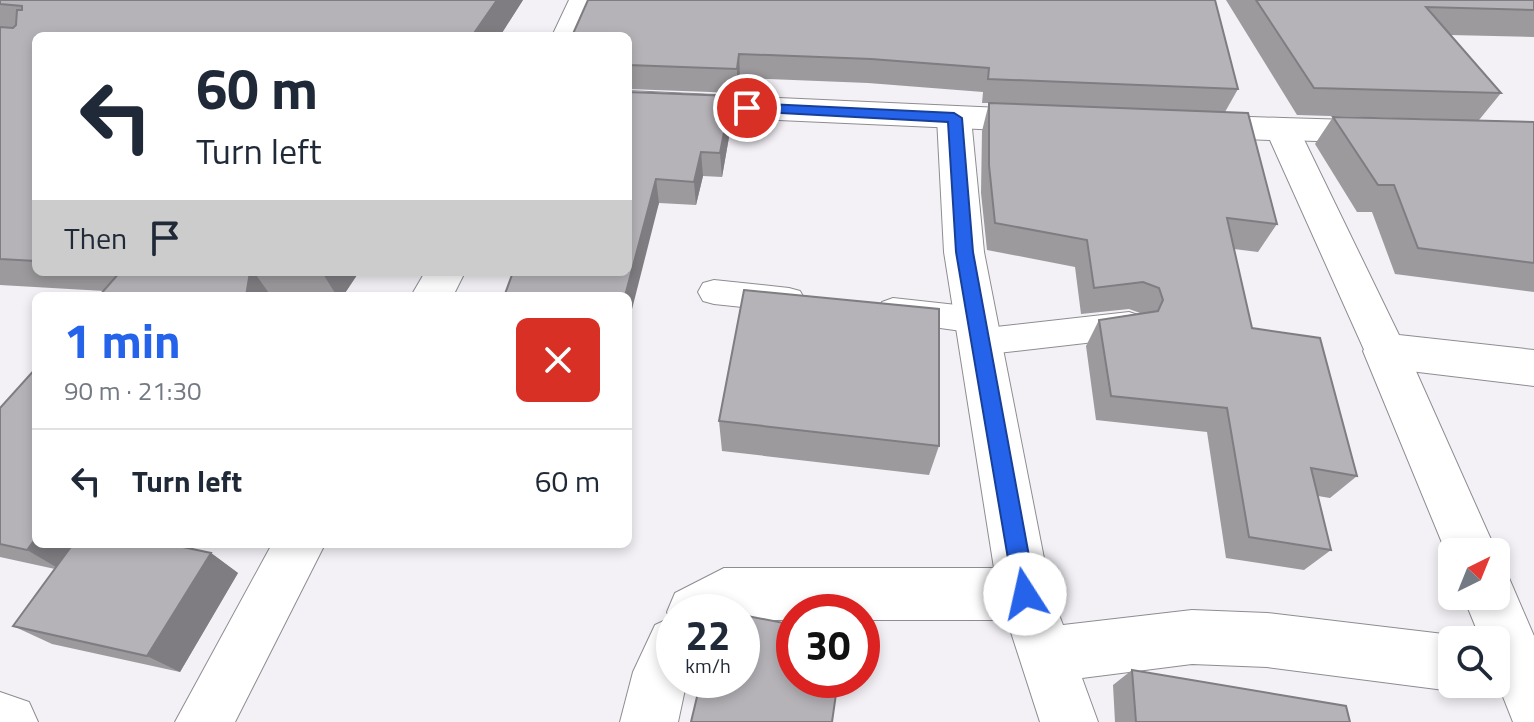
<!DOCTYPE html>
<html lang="en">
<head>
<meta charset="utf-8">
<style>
  body { margin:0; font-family:"Titillium Web",sans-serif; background:#f6f6f7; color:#1f2937; height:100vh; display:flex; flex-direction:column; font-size:30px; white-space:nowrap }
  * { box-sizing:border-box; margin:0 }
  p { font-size:26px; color:#747a83 }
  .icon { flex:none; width:44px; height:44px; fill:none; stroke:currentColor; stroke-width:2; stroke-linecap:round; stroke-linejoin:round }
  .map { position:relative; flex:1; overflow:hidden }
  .side { position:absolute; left:32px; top:292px; width:600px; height:256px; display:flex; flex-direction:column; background:#fff; border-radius:12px; box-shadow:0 4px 12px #0003 }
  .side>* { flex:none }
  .guide { position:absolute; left:32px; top:32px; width:600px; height:244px; border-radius:12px; box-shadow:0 4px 12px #0003; background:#fff; color:#1f2937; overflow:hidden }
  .needle { width:52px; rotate:43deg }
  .tools { position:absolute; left:1438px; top:538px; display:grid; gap:16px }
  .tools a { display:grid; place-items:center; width:72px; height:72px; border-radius:12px; background:#fff; box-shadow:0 4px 12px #0003; font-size:40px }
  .speed { position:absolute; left:656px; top:594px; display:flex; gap:16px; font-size:40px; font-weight:700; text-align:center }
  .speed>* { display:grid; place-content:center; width:104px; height:104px; border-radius:50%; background:#fff; box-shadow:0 4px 12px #0003; line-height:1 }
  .speed small { font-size:20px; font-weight:400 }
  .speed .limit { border:12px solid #d22; background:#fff; color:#111 }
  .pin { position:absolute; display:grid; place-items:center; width:68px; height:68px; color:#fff; margin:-34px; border:4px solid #fff; border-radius:50%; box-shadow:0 2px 8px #0007 }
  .me { position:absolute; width:88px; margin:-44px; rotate:350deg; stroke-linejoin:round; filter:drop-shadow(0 0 6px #0008) }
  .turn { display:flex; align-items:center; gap:28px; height:168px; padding:0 32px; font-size:36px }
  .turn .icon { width:104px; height:104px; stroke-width:2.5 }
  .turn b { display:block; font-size:56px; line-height:68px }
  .then { display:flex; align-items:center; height:76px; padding:0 32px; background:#0003; gap:16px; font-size:30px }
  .round { display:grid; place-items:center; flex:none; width:84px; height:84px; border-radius:12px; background:#f6f6f7 }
  .headline { display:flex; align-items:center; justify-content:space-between; height:136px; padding:0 32px }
  h1 { font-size:48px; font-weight:700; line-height:60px; color:#2563eb }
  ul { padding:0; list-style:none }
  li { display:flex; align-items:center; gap:24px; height:104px; padding:0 32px; border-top:2px solid #e0e1e3 }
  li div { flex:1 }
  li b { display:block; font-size:30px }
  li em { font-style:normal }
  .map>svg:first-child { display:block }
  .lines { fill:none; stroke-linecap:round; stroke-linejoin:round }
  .service-casing { stroke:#8e8c91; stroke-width:2 }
  .minor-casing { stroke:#8e8c91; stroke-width:2 }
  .tertiary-casing { stroke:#8e8c91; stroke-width:2 }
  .service { fill:#fff; fill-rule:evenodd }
  .minor { fill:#fff; fill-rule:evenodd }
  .tertiary { fill:#fff; fill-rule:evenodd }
  .wall { fill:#9d9a9e }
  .shaded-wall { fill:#7f7d81 }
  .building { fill:#b6b3b8; stroke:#7f7d81; stroke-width:2 }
  .route { fill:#2563eb; stroke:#184099; stroke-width:2 }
</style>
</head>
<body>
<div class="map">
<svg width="1534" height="722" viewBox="0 0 1534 722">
  <rect width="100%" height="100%" fill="#f3f1f6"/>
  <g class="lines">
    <defs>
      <path id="service" d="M714,280L789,288L800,291L805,300L800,309L789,312L714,304L703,301L698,292L703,283Z
        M893,298L975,307L987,311L991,320L987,328L1129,312L1141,316L1145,325L1141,334L1129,338L980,355L968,351L963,342L969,332L882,320L877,311L882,302Z"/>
      <path id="minor" d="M954,107L966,110L971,118L984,252L1051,594L1063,625L1192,610L1267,613L1452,635L1464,640H1452V684H1468L1452,691L1267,667L1192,664L1082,678L1098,722H1040L1007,620H862V612H794V620H742V612H674V680H687L678,722H620L633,672L655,625L670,618L667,612L675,593L724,568H994L944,252L937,118L942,110Z
        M1283,118L1384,121L1396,124L1402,132L1396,140L1384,143L1283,140L1271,137L1265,129L1271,121Z
        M425,272H465L453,296H411Z
        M1385,334L1400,339L1407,351L1489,535L1497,552L1496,554L1452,552V567L1363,351L1370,339Z
        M272,544H325L235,722H175Z
        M1496,573L1509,578L1534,636V722H1513L1496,679V640H1481L1463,596H1496Z
        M0,692L29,702L38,722H0Z"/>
      <path id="tertiary" d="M569,0H599L584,36H552Z
        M628,91L1043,110L1055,113L1060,121L1055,129L1043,132L628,113Z
        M1192,115L1283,118L1295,121L1399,335L1534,350V386L1385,368L1370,363L1270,140L1192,137L1180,134L1175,126L1180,118Z"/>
    </defs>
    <use href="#service" class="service-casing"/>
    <use href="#minor" class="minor-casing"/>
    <use href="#tertiary" class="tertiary-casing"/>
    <use href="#service" class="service"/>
    <use href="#minor" class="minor"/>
    <use href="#tertiary" class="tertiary"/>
  </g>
  <path class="wall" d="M0,0H523L500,36H36V272H359L343,296H281L104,291L0,285Z
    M588,0L1238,89L1225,112L1277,224L1258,252L1234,249L1252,328L1357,476L1330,498L1318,496L1331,550L1304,570L1226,558L1207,432L1096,420L1086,346L1099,320L1140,313L1129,309L1081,314L1075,267L987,250L981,193L982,131L989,103H982L983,92L868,83L740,78L737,93L628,89V36Z
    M1226,0H1534V37L1450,35L1501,93L1479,120L1534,122V292L1395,274L1372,212H1357L1315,144L1333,117L1465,120L1297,115Z
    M628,92L732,120L722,177L703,176L696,205L659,203L628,296H505V294Z
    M0,408L36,544L211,553L238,573L180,672L52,644L13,626L55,569L0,557Z
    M719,421L939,446L929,475L722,451Z
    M1132,670L1350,722H1115L1113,685Z"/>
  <path class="shaded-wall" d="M497,0H523L500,36H472Z
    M739,54L740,78L737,93V69Z
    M731,96L732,120L722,177L720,153Z
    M701,152L703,176L696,205L694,182Z
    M656,179L659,203L628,325V296H625Z
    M250,272H254L271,296H246Z
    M324,272H359L343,296H337L323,274Z
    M36,538V544H82L63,571L27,550Z
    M211,553L238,573L180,672L147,656Z"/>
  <path class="building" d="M0,0H497L472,36H36V261L0,259V27L13,28L16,25L17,10H22V6L0,4Z
    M588,0H1215L1238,89L988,79L989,68L871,59L739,54L737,69L628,65V36H572Z
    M1256,0H1534V10L1426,7L1501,93L1314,88Z
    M628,92L731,96L720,153L701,152L694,182L656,179L625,296H524L505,294L513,272H628Z
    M989,103L1248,113L1277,224L1227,218L1252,328L1320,338L1357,476L1311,468L1331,550L1249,537L1227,408L1111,396L1099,320L1158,311L1163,300L1159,288L1143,282L1094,288L1087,240L995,223L989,165Z
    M1333,117L1534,122V263L1418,248L1394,185H1378Z
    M120,272H250L246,296H99Z
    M298,272H324L323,274Z
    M744,290L939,309V446L719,421Z
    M36,368V538L27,550L0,544V408Z
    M73,544H169L211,553L147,656L13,626Z
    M742,615L794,625V680H838L832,722H691L701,680H742Z
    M1132,670L1346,706L1350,722H1136Z"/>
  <path class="route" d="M747,103L954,113L962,118L973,252L1036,594L1033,602L1025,605L1018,602L1014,594L956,252L948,122L742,111V104Z"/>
</svg>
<div class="tools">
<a><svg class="needle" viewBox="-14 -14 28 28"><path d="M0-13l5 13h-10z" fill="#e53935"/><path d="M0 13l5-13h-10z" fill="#747a83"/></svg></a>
<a><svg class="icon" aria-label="search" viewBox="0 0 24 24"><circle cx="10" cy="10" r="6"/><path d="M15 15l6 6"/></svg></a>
</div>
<div class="speed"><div>22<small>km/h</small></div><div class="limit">30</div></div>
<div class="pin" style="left:747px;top:108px;background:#d93025"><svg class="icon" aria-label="arrive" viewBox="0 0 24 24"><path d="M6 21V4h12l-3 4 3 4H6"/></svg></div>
<svg class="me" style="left:1025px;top:594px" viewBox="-20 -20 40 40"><circle r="19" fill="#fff"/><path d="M0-13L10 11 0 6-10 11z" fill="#2563eb"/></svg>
<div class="guide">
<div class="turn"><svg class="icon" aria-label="left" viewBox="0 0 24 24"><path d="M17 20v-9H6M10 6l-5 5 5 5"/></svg><div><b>60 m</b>Turn left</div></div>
<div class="then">Then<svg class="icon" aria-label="arrive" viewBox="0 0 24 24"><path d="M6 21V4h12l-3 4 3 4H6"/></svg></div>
</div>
<section class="side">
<div class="headline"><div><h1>1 min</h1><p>90 m · 21:30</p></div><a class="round" style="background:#d93025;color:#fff"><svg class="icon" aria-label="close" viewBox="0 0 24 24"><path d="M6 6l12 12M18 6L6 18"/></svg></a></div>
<ul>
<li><svg class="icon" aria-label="left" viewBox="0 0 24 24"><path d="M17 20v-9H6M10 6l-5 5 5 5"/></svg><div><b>Turn left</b></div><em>60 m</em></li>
</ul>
</section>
</div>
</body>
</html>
